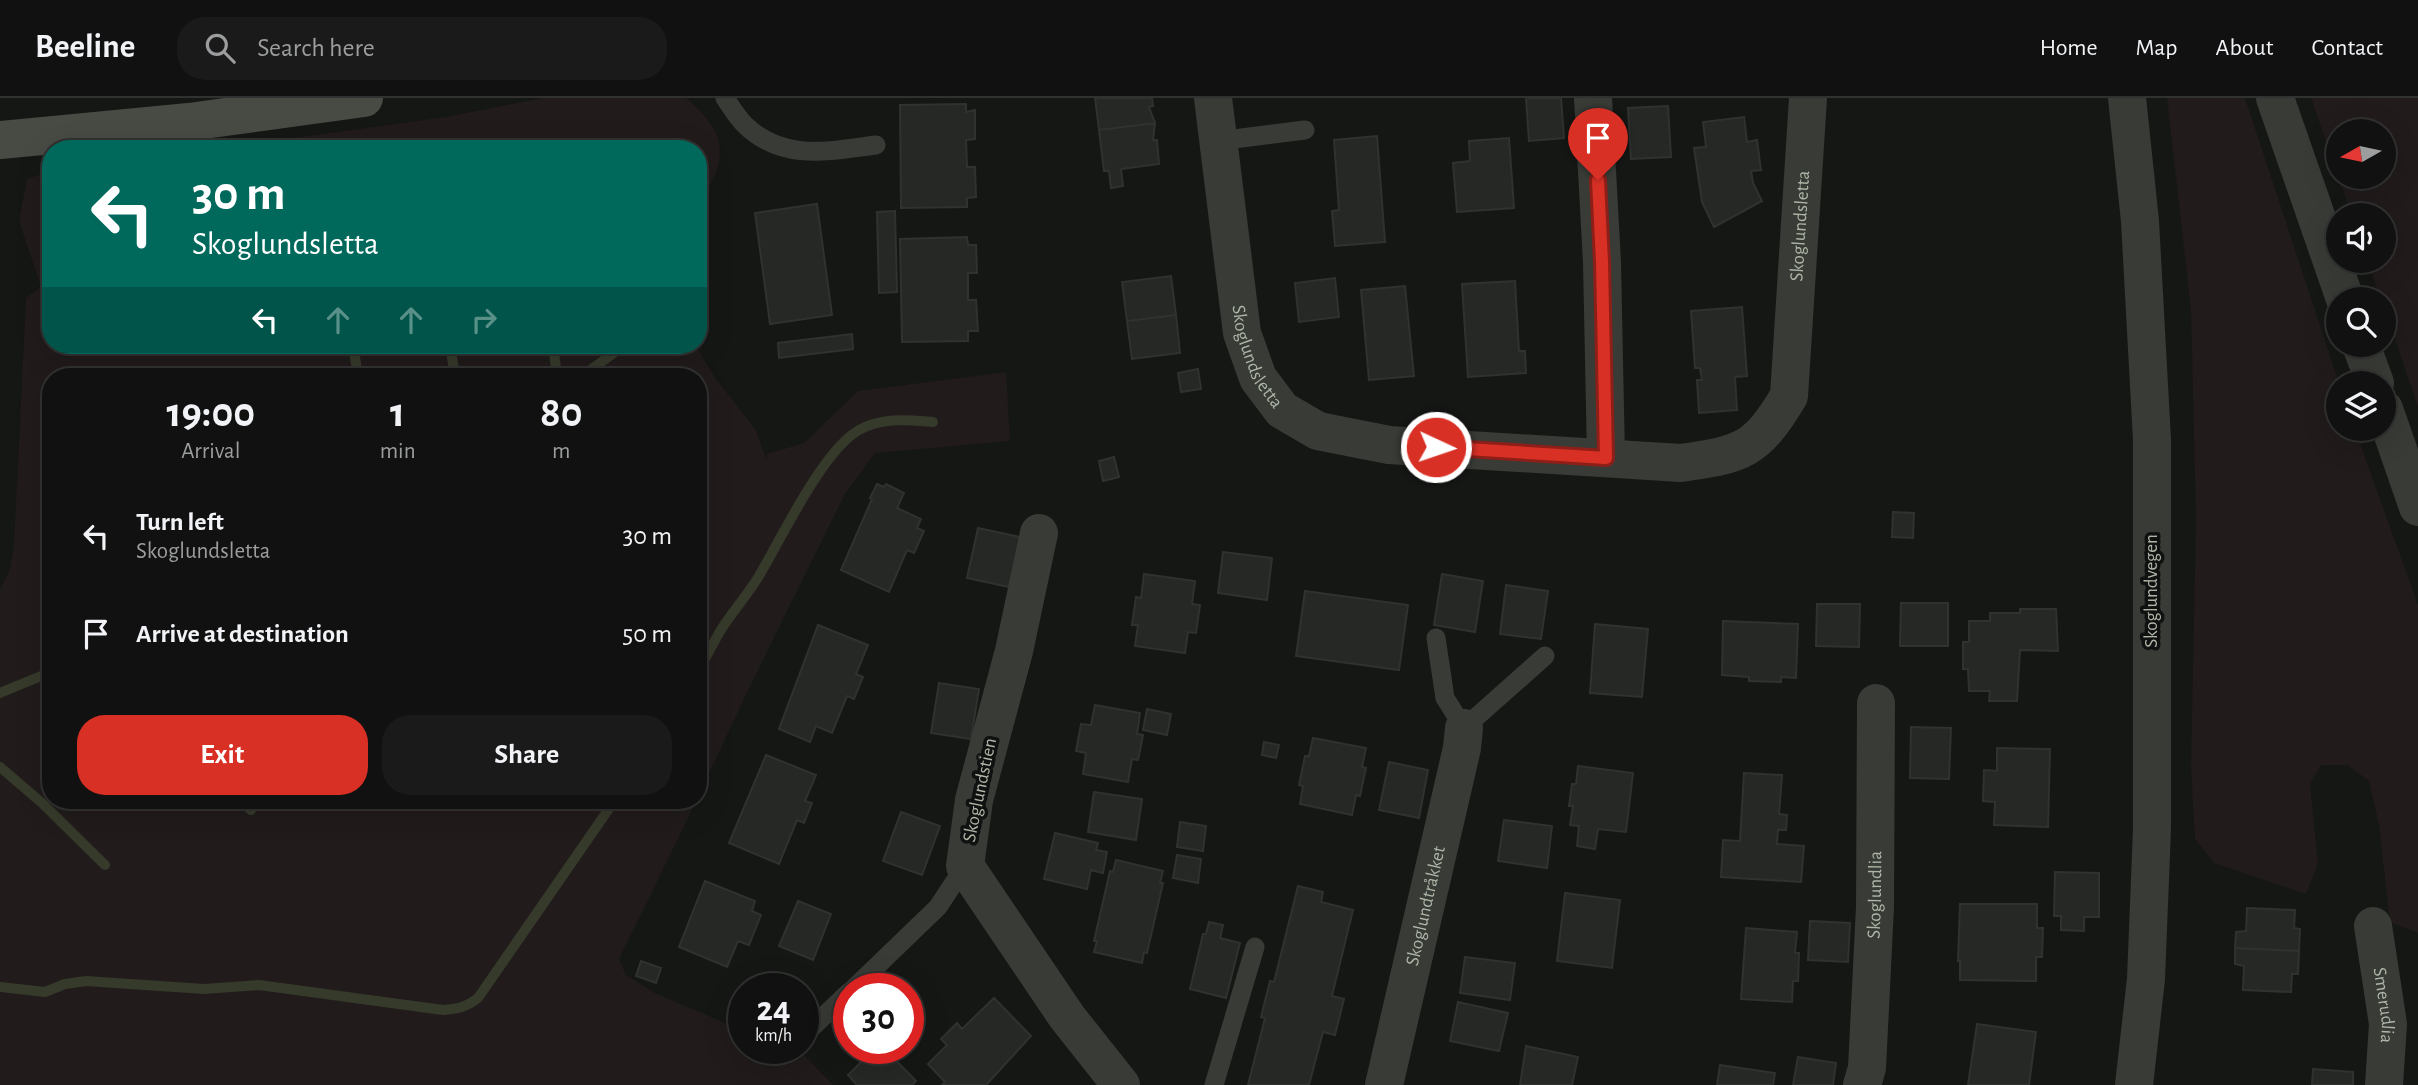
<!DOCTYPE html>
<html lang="en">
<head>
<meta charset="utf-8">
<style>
  body { margin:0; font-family:"Alegreya Sans",sans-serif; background:#191a19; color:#f1f3f6; height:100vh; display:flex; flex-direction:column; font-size:26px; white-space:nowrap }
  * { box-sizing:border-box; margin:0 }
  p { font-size:23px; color:#9c9d9f }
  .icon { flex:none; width:38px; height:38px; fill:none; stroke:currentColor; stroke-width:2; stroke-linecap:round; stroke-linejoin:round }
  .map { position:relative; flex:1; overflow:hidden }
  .details { position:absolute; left:42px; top:270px; width:665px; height:441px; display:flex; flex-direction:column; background:#101110; border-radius:28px; box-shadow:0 7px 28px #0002,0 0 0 2px #303130 }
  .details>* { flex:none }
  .guide { position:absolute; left:42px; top:42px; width:665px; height:214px; border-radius:28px; box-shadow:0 7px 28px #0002,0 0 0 2px #303130; background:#00695c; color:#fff; overflow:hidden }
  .needle { width:46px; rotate:261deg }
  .tools { position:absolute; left:2326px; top:21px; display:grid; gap:14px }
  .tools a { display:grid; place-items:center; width:70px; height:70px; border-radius:50%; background:#101110; box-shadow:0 7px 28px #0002,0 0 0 2px #303130; font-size:35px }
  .speed { position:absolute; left:728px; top:875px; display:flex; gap:14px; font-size:35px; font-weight:700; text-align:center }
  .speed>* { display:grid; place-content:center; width:91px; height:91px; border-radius:50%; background:#101110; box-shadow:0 7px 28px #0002,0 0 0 2px #303130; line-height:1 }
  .speed small { font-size:18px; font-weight:400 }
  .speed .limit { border:10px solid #d22; background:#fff; color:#111 }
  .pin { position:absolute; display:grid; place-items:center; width:60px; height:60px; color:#fff; margin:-72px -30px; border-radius:50% 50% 50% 0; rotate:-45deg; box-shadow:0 0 7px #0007 }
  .pin .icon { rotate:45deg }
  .me { position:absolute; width:77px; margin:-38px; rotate:93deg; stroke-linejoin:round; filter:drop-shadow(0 0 5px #0008) }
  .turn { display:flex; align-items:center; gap:24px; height:147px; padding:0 35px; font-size:32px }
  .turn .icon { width:91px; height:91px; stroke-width:2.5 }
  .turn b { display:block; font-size:49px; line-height:60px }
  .lanes { display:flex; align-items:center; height:66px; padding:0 35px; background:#0003; justify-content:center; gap:35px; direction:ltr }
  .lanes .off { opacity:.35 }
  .eta { display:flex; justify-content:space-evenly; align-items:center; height:119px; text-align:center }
  .eta b { font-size:42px; font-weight:600; line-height:49px }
  .cta { display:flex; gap:14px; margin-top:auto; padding:14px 35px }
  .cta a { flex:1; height:80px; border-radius:28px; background:#d93025; color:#fff; font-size:28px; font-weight:600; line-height:80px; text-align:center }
  .cta a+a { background:#191a19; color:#f1f3f6 }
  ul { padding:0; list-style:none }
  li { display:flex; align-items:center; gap:21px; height:98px; padding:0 35px }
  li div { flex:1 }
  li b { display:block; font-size:26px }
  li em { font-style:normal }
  header { display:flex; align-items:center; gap:42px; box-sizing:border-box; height:98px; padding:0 35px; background:#101110; border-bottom:2px solid #303130 }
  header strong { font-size:33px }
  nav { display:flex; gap:38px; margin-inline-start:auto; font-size:24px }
  .search { width:490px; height:63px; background:#191a19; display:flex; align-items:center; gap:18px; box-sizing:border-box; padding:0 24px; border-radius:28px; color:#9c9d9f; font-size:26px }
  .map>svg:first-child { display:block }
  .green { fill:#211b1b }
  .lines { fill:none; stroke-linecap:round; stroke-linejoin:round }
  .stream { stroke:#363a2b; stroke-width:10 }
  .building { fill:#252825; stroke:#2f322f; stroke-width:2 }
  .lane { stroke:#383b36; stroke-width:19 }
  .street { stroke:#383b36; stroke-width:38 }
  .secondary { stroke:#474b44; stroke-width:38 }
  .route-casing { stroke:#8d1f18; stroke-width:18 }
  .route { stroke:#d93025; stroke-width:12 }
  .labels { text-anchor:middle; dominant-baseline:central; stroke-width:7; stroke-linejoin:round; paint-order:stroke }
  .street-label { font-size:19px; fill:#aeb6a7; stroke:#101110 }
</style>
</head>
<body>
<header>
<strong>Beeline</strong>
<div class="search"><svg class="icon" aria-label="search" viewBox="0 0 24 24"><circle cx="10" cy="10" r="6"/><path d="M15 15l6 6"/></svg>Search here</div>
<nav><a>Home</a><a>Map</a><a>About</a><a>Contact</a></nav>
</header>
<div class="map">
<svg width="2418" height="987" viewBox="0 0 2418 987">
  <rect width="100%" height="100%" fill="#151715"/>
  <path class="green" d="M543,0H686C729,36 729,62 698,106V51H215L446,19Z
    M2167,0H2245L2339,285L2338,331H2355L2418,507V835L2390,824L2379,727L2369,683L2347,667H2321L2310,686L2318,766L2306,796L2214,765L2195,741L2191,670L2196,421L2191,212Z
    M2311,0H2418V309L2384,209V201H2381L2367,163H2384V117H2352L2338,79H2384V33H2338V78Z
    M50,73L51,247H695L716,281L756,332L766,361L767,356L804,345L858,293L1006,274L1010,343L875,355L845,396L750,588L698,699V278H51V702H697L619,861L626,877L655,895L744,933V950H791L801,954L833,987H0V492L10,471L14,448L26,200L41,189L19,123L27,81Z"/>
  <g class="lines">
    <path class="stream" d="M353,247L358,278
      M450,247L455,278
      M553,247L557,278
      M582,278L625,247
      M698,573C705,561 712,548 719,535C731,515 747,498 759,478C781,441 823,352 859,332C883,319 907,322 933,324
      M0,595L51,574
      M0,669L42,705L105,767
      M240,702L251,712
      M0,889L45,894L65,886L86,883L204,891L259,887L443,912C458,911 466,909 478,900L615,702"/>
  </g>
  <path class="building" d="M1095,0H1152L1153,8L1149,9L1155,25L1099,32Z
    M1526,0H1561L1564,40L1529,43Z
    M966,6V14L975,12V41L966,42L967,69H975L976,99L967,100V109L901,110L900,7Z
    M1668,8L1671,59L1631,61L1628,10Z
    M1744,19L1747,44L1757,42L1761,72L1751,73L1753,85L1762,103L1714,129L1702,104L1694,50L1706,49L1703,24Z
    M1155,25L1153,42H1157L1159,66L1121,71L1123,88L1111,90L1109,73H1104L1099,32Z
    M1377,38L1385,144L1335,148L1332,113L1339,112L1334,42Z
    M1509,40L1514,110L1457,114L1453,65L1470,63L1469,43Z
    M817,106L832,217L770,226L755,115Z
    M895,113L897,194L879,195L877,114Z
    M967,139L968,147H976L977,175H968V202H976L978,233H968V243L902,244L900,141Z
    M1171,178L1176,217L1127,223L1122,184Z
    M1335,180L1339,219L1299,224L1295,185Z
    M1515,183L1519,253H1525L1526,275L1468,279L1462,186Z
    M1405,188L1414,278L1369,282L1361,192Z
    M1742,209L1747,278L1735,279L1737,312L1699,315L1697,282H1702L1700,270H1695L1691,213Z
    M1176,217L1180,255L1132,261L1127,223Z
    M852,236L853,251L779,260L778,245Z
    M1198,271L1201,291L1181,294L1178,275Z
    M1114,359L1119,379L1103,383L1099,363Z
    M877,386L884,389L886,386L904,395L897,410L921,421L917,430L924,433L914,455L907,452L889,494L841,472L872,401L870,400Z
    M1893,414L1914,415L1913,440L1892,439Z
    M978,430L1020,439L1009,489L967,480Z
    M1223,454L1272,460L1267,502L1218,495Z
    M1144,476L1195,483L1192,506L1200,507L1196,535L1188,534L1185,555L1135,548L1138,527H1132L1136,499L1141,500Z
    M1442,476L1483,483L1475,534L1434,527Z
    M1506,487L1548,493L1541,541L1500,536Z
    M1305,493L1408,507L1399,572L1296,558Z
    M1901,505H1948V548H1900Z
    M1817,506H1860L1859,549L1816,548Z
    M2020,511H2056L2058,553L2020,552L2017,603H1989L1990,593H1969L1968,571H1963V544H1969V523H1990V515H2020Z
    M1723,523L1798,526L1796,580L1781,579V584L1749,583V579L1722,577Z
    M1595,526L1648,531L1642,599L1590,595Z
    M818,527L868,547L856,576L863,579L854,601L847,598L832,635L816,628L810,644L779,631Z
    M939,585L979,591L971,641L931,635Z
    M1095,607L1140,615L1137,636L1143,637L1138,662L1132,661L1128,684L1083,676L1086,655L1076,653L1081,626L1091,627Z
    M1147,611L1171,616L1167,637L1143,632Z
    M1911,629L1951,630L1949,681L1910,680Z
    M1313,640L1366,650L1362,669L1366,670L1360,698L1356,697L1352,717L1300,706L1303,688L1299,687L1305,658H1309Z
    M1264,644L1279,647L1276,660L1262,657Z
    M1997,650L2050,651L2048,729L1994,727L1995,704L1983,703L1984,672L1997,673Z
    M766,657L816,677L805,703L812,705L804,725L797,722L779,766L729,745Z
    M1389,664L1428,672L1419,720L1379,712Z
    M1578,668L1633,675L1626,734L1598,731L1595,751L1577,748L1579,728L1570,727L1573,708H1569L1572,686H1576Z
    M1744,675L1782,677L1779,716L1787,717L1786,732H1778L1777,746L1804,748L1801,784L1721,779L1723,742L1740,743Z
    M1094,694L1142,701L1136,742L1088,734Z
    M901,714L940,728L922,777L883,763Z
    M1504,722L1552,728L1547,770L1498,763Z
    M1180,724L1206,728L1203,753L1177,749Z
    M1055,735L1098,745L1096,752L1107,754L1103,775L1091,772L1087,791L1044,781Z
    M1177,757L1201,761L1198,785L1173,780Z
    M1116,762L1163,773L1160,785H1163L1147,855L1144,854L1142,865L1094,854L1097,843H1094L1110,773L1113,774Z
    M2055,774L2099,775V819H2084V833L2061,832V818H2054Z
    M705,783L755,803L752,813L761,817L749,847L738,843L727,869L679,849Z
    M1298,788L1323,794L1321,804L1353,812L1332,898L1344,901L1335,937L1323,934L1309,987H1248L1265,920L1261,919L1270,883L1274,884Z
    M1565,795L1620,802L1612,870L1557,863Z
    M798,803L831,816L813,862L779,848Z
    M1960,806H2037V830H2043L2042,859H2036V883L1960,882V863H1958Z
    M2247,810L2295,812L2294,830L2300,831L2299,853L2235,850L2236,834L2246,833Z
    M1810,823L1850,825L1848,864L1808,862Z
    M1209,824L1223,827L1220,840L1240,845L1226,900L1190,891L1203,836H1206Z
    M1746,830L1797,834L1795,855H1799L1798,883H1793L1792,904L1741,901Z
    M2235,850L2299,853L2298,876H2292L2291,894L2243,892L2244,868L2235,866Z
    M1465,859L1515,865L1510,902L1460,895Z
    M641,863L661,870L656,885L636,878Z
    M994,900L1031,938L986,987H942L945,984L928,966L947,947L941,941L957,925L962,931Z
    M1458,904L1508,915L1499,953L1450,943Z
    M1977,926L2036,934L2029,987H1968Z
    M1526,948L1578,959L1572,987H1520Z
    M875,950H884L916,983L912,987H857L848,977Z
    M1798,959L1836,965L1833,987H1793Z
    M1720,967L1775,975L1773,987H1717Z
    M2313,971L2353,974V987H2312Z"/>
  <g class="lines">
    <path class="lane" d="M725,0C731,9 737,19 745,27C783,64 829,53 876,47
      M1218,43L1305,32
      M1436,540L1445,600L1464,630L1545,558
      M853,891L938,809L965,768
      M804,937L849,894
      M1214,987L1255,849"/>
    <g class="street">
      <path id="s1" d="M1213,0L1242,235L1258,280L1282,312L1318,333L1389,347L1681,365C1743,356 1756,353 1789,298L1808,0"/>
      <path d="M1593,0L1602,164L1606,360"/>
      <path d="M2127,0L2140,123L2152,342V731L2146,881L2134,987"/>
      <path d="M2275,0L2345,201"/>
      <path d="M2361,247L2375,285"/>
      <path d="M2384,311L2418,409"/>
      <path d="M1039,435L1014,553L974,702L965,768L1067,919L1121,987"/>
      <path id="s2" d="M2373,828L2388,926L2384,987"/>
      <path id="s3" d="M1384,987L1462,650L1464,630"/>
      <path id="s4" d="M1862,987L1867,970L1875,809L1876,605"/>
    </g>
    <path class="secondary" d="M0,42L189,24L364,0"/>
  </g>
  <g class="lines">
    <defs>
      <path id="route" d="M1436,349L1606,360L1602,164L1598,82"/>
    </defs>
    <use href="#route" class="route-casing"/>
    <use href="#route" class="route"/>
  </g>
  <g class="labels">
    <g class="street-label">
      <text stroke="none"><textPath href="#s1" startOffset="1036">Skoglundsletta</textPath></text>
      <text stroke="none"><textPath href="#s1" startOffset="264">Skoglundsletta</textPath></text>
      <text transform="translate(2151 493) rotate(-90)">Skoglundvegen</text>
      <text transform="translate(980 692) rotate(-78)">Skoglundstien</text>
      <text stroke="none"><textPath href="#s4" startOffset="191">Skoglundlia</textPath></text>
      <text stroke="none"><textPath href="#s3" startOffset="184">Skoglundtråkket</textPath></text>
      <text stroke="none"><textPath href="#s2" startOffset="80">Smerudlia</textPath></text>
    </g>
  </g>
</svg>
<div class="tools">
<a><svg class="needle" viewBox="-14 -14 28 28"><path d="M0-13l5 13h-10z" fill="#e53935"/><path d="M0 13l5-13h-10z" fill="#9c9d9f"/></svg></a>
<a><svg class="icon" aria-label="sound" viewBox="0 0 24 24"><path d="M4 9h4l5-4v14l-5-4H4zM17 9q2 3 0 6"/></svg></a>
<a><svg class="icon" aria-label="search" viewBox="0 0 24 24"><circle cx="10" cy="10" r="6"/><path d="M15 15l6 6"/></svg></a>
<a><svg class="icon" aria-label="layers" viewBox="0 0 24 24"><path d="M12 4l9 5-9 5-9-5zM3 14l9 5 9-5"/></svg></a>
</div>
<div class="speed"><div>24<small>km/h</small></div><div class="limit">30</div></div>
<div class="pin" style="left:1598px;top:82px;background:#d93025"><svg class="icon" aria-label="arrive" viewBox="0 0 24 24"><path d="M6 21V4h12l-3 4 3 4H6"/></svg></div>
<svg class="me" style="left:1436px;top:349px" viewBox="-20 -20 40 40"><circle r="17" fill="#d93025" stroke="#fff" stroke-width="3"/><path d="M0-11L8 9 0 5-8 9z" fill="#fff"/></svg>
<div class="guide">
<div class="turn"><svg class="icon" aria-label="left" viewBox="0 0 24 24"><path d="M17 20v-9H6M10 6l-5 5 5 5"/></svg><div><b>30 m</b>Skoglundsletta</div></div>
<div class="lanes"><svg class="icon" aria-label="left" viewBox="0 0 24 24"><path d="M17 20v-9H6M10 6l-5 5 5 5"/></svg><svg class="icon off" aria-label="ahead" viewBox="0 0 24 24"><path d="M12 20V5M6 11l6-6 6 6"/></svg><svg class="icon off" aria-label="ahead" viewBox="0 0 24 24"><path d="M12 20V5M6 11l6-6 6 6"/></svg><svg class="icon off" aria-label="right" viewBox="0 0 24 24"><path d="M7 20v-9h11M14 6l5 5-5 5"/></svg></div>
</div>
<section class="details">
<div class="eta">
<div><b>19:00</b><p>Arrival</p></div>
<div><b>1</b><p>min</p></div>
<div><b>80</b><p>m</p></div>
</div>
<ul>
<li><svg class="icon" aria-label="left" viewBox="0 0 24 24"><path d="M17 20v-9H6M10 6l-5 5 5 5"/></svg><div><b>Turn left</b><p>Skoglundsletta</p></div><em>30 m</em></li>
<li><svg class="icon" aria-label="arrive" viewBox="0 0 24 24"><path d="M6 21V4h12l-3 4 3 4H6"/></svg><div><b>Arrive at destination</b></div><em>50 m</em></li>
</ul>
<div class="cta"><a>Exit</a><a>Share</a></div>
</section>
</div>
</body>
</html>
